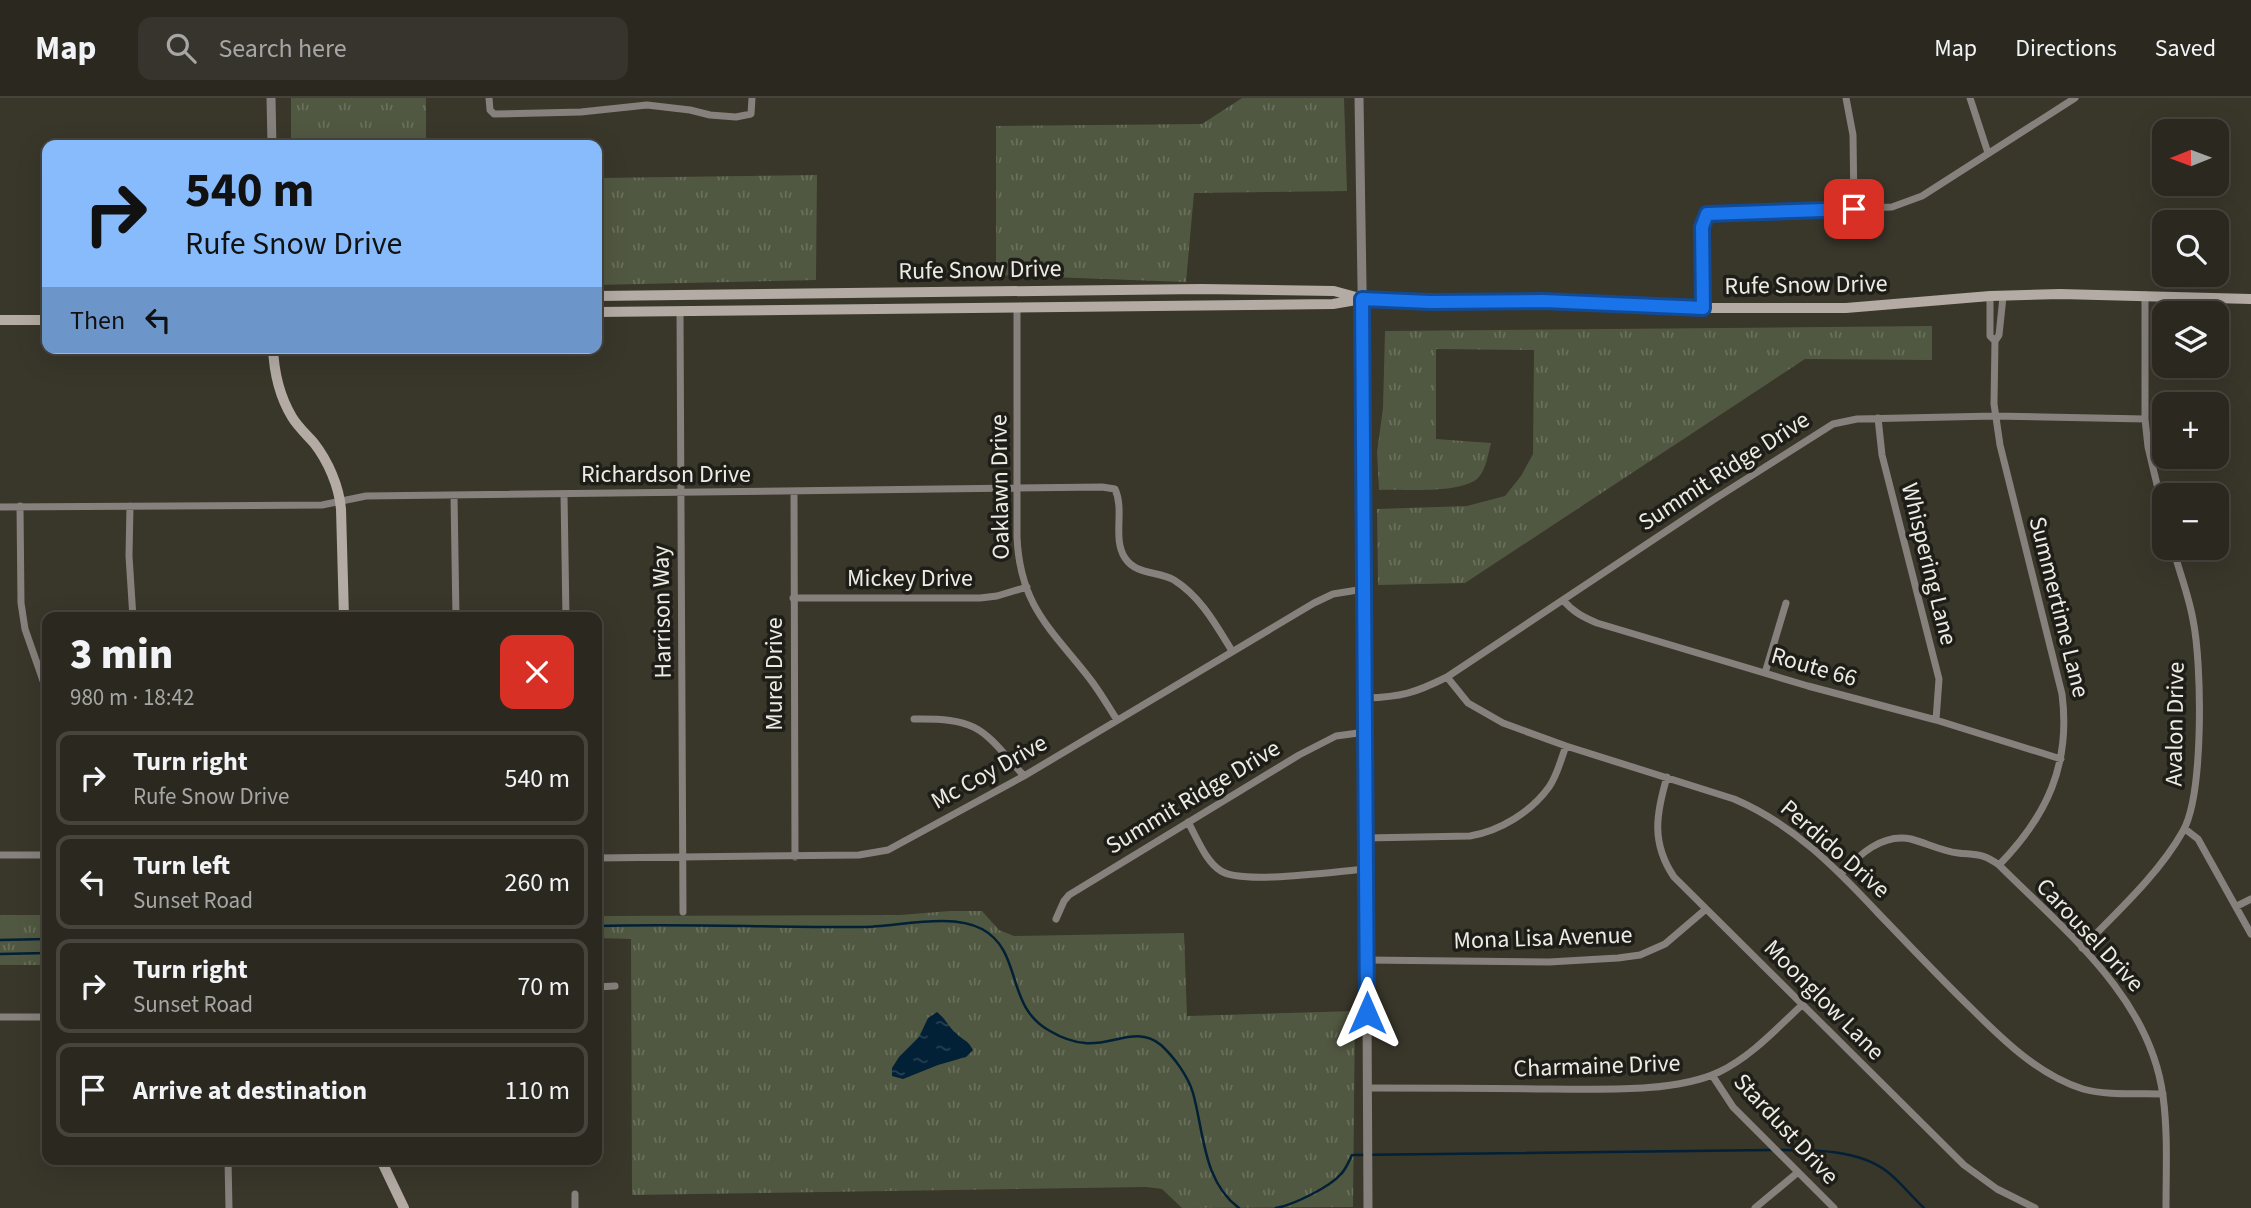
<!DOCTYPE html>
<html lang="en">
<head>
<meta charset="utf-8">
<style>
  body { margin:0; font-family:"Source Sans 3",sans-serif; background:#37342d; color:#f1f3f6; height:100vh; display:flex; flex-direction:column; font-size:26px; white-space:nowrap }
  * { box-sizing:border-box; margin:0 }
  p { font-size:23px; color:#a6a6a5 }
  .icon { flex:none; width:38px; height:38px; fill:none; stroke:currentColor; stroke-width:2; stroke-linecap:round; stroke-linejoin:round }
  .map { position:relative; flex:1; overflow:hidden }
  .side { position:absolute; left:42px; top:514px; width:560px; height:553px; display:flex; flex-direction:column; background:#2b2820; border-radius:14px; box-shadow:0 7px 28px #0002,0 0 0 2px #47443e }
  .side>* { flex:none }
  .top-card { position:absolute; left:42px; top:42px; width:560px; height:214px; border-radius:14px; box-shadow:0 7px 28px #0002,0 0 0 2px #47443e; background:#87bbfc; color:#111; overflow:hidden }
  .needle { width:46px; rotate:269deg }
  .fabs { position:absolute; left:2152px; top:21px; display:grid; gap:14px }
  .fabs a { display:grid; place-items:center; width:77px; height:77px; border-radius:14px; background:#2b2820; box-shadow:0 7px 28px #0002,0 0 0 2px #47443e; font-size:35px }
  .pin { position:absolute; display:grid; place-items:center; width:60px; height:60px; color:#fff; margin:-30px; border-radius:14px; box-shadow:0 4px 10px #0006 }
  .me { position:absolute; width:77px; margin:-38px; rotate:0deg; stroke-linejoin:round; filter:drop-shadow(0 0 5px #0008) }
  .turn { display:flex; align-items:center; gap:24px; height:147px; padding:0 28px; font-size:32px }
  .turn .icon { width:91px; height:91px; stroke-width:2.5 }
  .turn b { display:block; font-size:49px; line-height:60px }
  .then { display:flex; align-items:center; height:66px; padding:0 28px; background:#0003; gap:14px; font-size:26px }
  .round { display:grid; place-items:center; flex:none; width:74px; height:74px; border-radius:14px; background:#37342d }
  .overview { display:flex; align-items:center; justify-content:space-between; height:119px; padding:0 28px }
  h1 { font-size:42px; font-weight:800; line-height:52px }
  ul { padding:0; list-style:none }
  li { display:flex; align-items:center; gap:21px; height:94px; margin:0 14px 10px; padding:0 14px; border:4px solid #47443e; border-radius:14px }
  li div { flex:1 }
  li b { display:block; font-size:26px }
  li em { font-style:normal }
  header { display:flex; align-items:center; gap:42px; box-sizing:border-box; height:98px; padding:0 35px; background:#2b2820; border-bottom:2px solid #47443e }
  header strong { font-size:33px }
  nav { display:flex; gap:38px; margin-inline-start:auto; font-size:24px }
  .search { width:490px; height:63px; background:#37342d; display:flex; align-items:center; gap:18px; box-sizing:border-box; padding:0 24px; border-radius:14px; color:#a6a6a5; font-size:26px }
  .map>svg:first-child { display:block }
  .grass { fill:url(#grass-tufts) }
  .water { fill:url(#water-ripples) }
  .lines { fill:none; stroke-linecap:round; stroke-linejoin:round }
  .stream { stroke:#022036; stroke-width:2.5 }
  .minor { stroke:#86817c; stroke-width:7 }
  .tertiary { stroke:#86817c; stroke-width:9 }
  .secondary { stroke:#b3aba4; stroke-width:10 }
  .route-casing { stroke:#114b97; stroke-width:18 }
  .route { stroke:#1a73e8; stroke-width:12 }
  .labels { text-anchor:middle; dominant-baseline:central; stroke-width:7; stroke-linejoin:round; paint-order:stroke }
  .street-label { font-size:24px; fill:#edece4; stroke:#1f1d18 }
</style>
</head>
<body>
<header>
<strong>Map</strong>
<div class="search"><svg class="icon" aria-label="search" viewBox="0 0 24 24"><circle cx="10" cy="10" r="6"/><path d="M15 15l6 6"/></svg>Search here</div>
<nav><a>Map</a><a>Directions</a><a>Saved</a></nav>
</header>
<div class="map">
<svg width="2251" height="1110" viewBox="0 0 2251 1110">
  <defs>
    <pattern id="grass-tufts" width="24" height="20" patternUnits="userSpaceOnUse" patternTransform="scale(1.75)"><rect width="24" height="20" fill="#515841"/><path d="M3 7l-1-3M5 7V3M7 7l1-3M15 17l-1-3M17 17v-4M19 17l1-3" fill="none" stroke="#6a705c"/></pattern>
    <pattern id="water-ripples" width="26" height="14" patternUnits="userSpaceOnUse" patternTransform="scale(1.75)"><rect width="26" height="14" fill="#022036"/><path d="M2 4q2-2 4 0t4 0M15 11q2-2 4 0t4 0" fill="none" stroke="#274153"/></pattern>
  </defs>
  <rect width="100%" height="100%" fill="#39362a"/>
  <path class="grass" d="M291,0H426V47H291Z
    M1242,0H1344L1347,93L1194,95L1186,184L996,177V28L1202,26Z
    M817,77L816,182L597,187V80Z
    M1932,228V262L1805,261L1465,485L1378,487L1377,411L1467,408L1505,398L1521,378L1533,356L1534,252L1436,251V341L1491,345C1488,356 1486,373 1477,381C1458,396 1403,391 1379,392L1377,354L1383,310L1385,233Z
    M950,813H982L999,832L1014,838L1184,835L1187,918L1355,913L1353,1109L1182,1110L1162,1091L1146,1089L632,1097L631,841L597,840V818L900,817Z
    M0,817H47V867H0Z"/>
  <path class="water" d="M937,914C946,921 949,930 957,936C965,944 967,941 973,952L966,959L938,967L903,981L892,978V970L899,959L919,939L928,920Z"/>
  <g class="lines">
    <path class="stream" d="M597,828C685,825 773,830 862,829C896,829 951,814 982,831C1024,854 1004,908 1050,933C1060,939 1073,944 1085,945C1112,948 1137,927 1161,947C1174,959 1188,978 1193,995C1204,1034 1203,1084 1239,1110
      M0,842L47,841
      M0,856L47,855
      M1779,1052C1812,1052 1856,1051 1885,1072C1899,1082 1911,1098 1924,1110
      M1276,1110C1293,1107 1330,1089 1341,1076C1346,1071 1349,1063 1352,1057L1772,1052"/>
    <path class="minor" d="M489,0L490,12L494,16L581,14L647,7L690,12L710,17L736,19L751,16L752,0
      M1846,0L1853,37L1854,111
      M1970,0L1988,55
      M2145,197V321L2148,349L2165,420
      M1990,198V238L1995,243
      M1017,209V439C1020,508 1051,531 1090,581C1100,594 1108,608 1117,622
      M1703,210L1702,129L1707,116L1892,109L1922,98L2075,0
      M680,213L683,814
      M1878,320L1882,357L1939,581L1936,622
      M794,393L795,759
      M564,396L566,520
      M454,397L456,520
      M20,408L21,505L25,531L47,594
      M130,408L129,458L133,520
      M0,409L322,407L366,398L1102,389L1115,391C1125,413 1112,440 1125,460C1136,477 1158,473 1174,482C1201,499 1216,527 1232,553
      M793,500H980L997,498L1027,489
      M1563,502C1573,514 1583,519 1597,525L1808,588L1936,622L2061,661
      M250,520L344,519
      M1765,575L1786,505
      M1447,579L1468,605L1503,625L1566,648L1734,701C1793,726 1836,770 1879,816C1910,848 1940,880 1972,911C2004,943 2039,977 2083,991C2108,998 2137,995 2163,996
      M1366,600C1401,599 1415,595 1447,579L1713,402L1833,326L1857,321L1995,318L2145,321
      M914,621C980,620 982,631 1024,678
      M1667,679C1656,716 1651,745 1674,779L1964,1067L1997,1091L2035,1110
      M1188,724C1197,740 1206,764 1221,773C1242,787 1338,773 1366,771
      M2185,731L2198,741L2251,836
      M1366,740L1470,738C1500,733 1531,714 1549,689C1557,678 1561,661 1566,648
      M0,757H47
      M597,760L859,757L888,752L1024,678L1314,505L1333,496L1364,491
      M1999,767C2047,718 2071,666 2062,596L2000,347L1994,306L1995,243L1999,237L2003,199
      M1841,776C1859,757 1882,735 1911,741C1926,745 1942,753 1958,755C1976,757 1983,755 1999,767C2065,833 2150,899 2163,998C2168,1035 2166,1073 2166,1110
      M2237,808L2251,801
      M1056,821L1064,803L1069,797L1299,657L1336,638L1366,634
      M2082,850C2116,815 2159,776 2183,733C2204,696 2202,565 2193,522C2189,498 2179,473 2173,450
      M1366,862L1549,864L1618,860L1640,857L1665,846L1706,811
      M597,889L615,888
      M0,919H47
      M1712,977L1733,1009L1834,1110
      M1367,990C1428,990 1489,990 1550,991C1599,991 1675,995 1719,974C1751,959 1777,930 1802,907
      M228,1062L229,1110
      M575,1096V1110
      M1755,1110L1797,1075"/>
    <path class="tertiary" d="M271,0L272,47
      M1359,0L1364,312L1368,1110"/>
    <path class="secondary" d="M597,198L1201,191L1334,193L1356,199
      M597,214L1333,206L1362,201L1430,204L1543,203L1703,210H1846L1990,198L2060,196L2251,201
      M0,222H47
      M273,250C274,274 280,299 292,319C298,329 307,337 314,345C328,363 339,388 341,411L344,520
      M381,1062L404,1110"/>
  </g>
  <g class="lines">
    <defs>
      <path id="route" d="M1367,915L1362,201L1430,204L1543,203L1703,210L1702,129L1707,116L1854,111"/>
    </defs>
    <use href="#route" class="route-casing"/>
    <use href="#route" class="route"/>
  </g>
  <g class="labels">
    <g class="street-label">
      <text transform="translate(980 172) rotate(-1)">Rufe Snow Drive</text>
      <text transform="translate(1806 187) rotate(-1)">Rufe Snow Drive</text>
      <text transform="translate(1724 373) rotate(-33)">Summit Ridge Drive</text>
      <text x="666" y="376">Richardson Drive</text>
      <text transform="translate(1000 389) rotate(-91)">Oaklawn Drive</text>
      <text transform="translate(1929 466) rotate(76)">Whispering Lane</text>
      <text x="910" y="480">Mickey Drive</text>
      <text transform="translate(2059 509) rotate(76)">Summertime Lane</text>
      <text transform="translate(662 514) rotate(-91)">Harrison Way</text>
      <text transform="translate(1814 569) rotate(16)">Route 66</text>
      <text transform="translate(774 576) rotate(-90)">Murel Drive</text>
      <text transform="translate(2175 626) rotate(-89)">Avalon Drive</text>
      <text transform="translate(989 674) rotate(-29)">Mc Coy Drive</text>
      <text transform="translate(1193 699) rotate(-31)">Summit Ridge Drive</text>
      <text transform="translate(1835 751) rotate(41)">Perdido Drive</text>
      <text transform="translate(2090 837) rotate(47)">Carousel Drive</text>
      <text transform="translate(1543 840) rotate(-2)">Mona Lisa Avenue</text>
      <text transform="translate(1824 902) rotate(45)">Moonglow Lane</text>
      <text transform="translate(1597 968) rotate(-2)">Charmaine Drive</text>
      <text transform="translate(1786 1031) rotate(47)">Stardust Drive</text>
    </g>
  </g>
</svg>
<div class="fabs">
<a><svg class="needle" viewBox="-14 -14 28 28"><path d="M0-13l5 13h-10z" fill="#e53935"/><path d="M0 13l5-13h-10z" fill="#a6a6a5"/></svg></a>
<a><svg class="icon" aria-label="search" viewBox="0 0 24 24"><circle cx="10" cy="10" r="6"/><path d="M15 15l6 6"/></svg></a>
<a><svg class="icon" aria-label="layers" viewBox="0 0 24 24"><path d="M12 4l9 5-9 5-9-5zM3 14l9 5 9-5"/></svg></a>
<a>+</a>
<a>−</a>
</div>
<div class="pin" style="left:1854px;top:111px;background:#d93025"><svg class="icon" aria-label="arrive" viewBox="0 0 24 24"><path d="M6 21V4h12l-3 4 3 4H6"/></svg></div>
<svg class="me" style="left:1367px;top:915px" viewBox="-20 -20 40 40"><path d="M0-17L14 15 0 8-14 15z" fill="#1a73e8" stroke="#fff" stroke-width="4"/></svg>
<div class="top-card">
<div class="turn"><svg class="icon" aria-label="right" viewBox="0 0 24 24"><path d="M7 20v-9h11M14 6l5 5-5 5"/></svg><div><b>540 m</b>Rufe Snow Drive</div></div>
<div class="then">Then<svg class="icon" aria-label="left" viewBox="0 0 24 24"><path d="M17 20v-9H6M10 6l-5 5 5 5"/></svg></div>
</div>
<section class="side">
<div class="overview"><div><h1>3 min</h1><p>980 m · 18:42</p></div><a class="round" style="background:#d93025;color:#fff"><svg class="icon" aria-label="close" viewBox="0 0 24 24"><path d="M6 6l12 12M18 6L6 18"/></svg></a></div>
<ul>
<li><svg class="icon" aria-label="right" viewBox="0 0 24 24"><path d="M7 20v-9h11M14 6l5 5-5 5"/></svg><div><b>Turn right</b><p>Rufe Snow Drive</p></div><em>540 m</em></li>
<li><svg class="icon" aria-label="left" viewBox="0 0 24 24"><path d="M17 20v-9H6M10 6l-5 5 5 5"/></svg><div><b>Turn left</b><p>Sunset Road</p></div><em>260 m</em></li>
<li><svg class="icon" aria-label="right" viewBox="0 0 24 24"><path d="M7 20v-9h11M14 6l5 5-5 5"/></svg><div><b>Turn right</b><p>Sunset Road</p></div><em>70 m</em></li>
<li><svg class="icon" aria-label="arrive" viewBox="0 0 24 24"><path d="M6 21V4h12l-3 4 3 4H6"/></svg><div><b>Arrive at destination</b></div><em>110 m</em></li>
</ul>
</section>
</div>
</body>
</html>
